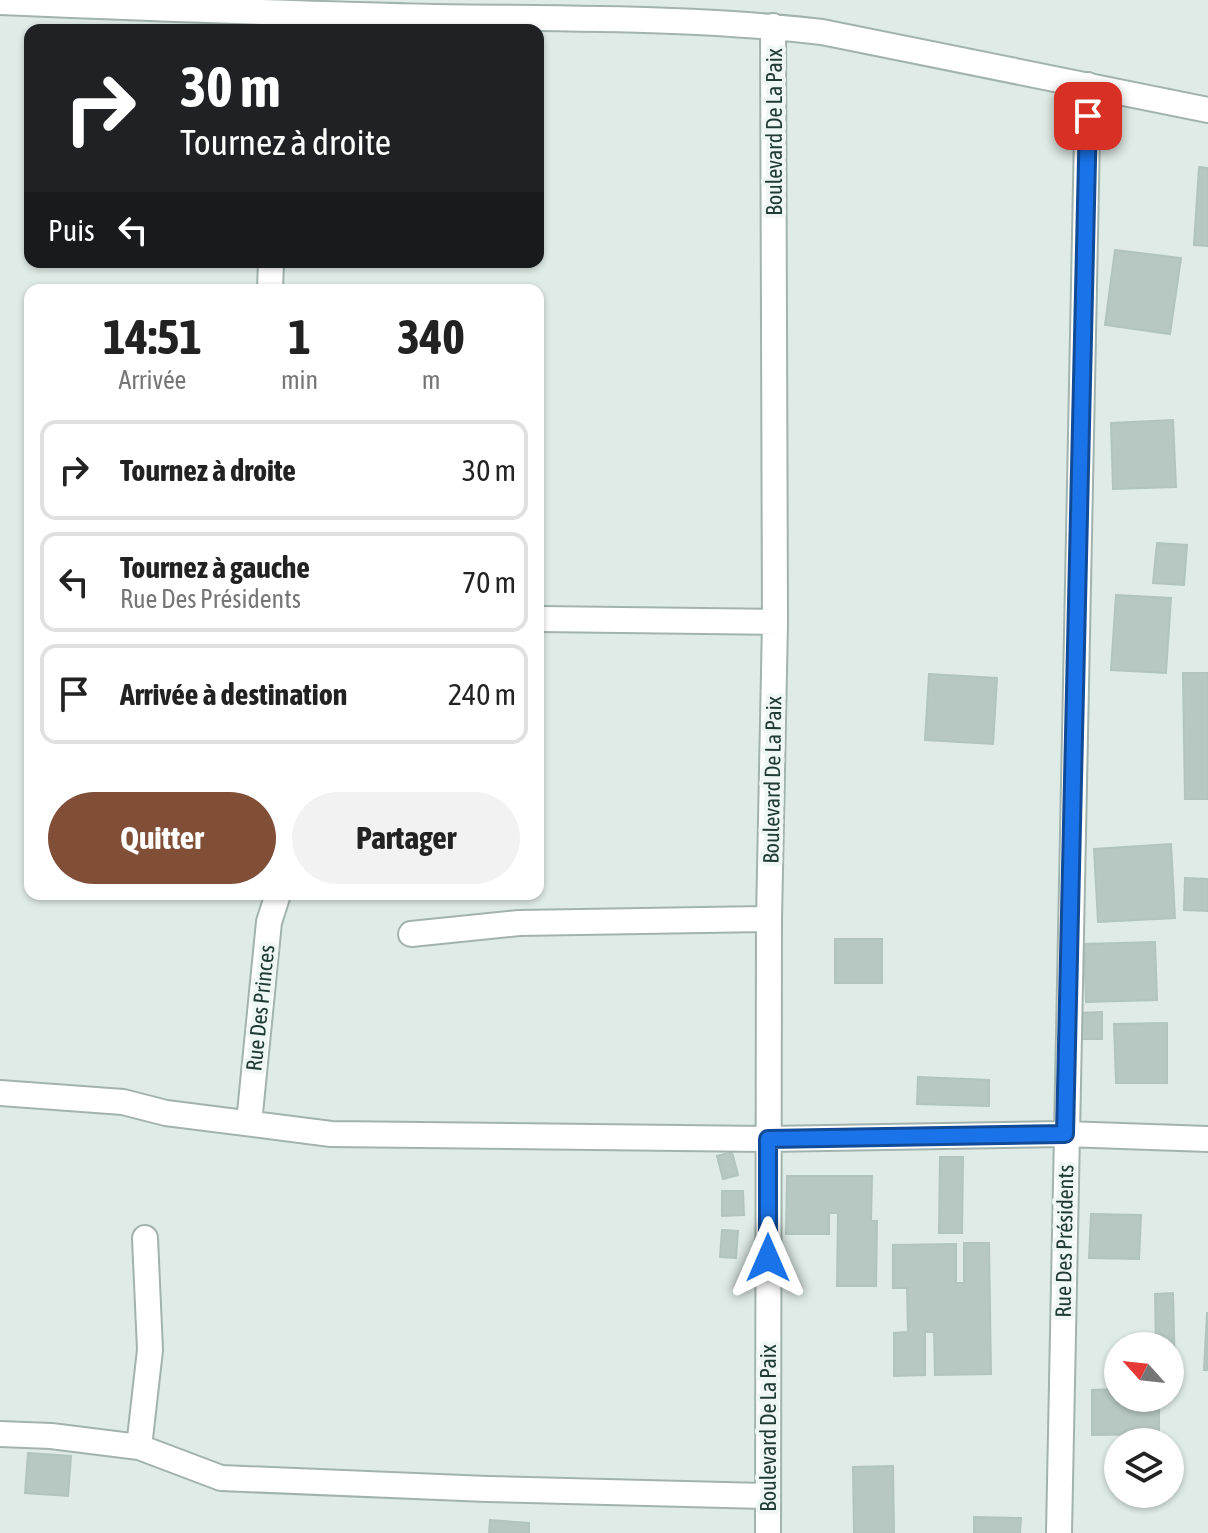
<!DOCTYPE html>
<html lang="fr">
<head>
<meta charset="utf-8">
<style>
  body { margin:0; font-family:"Asap Condensed",sans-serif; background:#f2f2f2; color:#222; height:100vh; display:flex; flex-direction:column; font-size:30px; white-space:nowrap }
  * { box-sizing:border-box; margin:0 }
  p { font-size:26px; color:#767676 }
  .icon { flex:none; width:44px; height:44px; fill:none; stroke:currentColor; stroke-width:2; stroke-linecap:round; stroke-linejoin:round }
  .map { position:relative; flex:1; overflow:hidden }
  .sheet { position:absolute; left:24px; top:284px; width:520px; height:616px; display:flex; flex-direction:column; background:#fff; border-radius:16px; box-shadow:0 2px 6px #0004 }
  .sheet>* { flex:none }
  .guide { position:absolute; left:24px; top:24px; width:520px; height:244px; border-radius:16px; box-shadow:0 2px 6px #0004; background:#202124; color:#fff; overflow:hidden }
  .needle { width:52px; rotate:297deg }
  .fabs { position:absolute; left:1104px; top:1332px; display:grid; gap:16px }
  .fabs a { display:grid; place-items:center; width:80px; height:80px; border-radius:50%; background:#fff; box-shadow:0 2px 6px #0004; font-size:40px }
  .pin { position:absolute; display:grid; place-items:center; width:68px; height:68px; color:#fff; margin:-34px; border-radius:16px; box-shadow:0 4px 12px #0006 }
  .me { position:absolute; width:88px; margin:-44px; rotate:0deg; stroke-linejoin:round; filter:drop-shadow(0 0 6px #0008) }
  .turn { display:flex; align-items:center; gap:28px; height:168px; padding:0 24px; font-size:36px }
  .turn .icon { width:104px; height:104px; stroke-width:2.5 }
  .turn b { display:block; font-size:56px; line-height:68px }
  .then { display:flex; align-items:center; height:76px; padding:0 24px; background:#0003; gap:16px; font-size:30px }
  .eta { display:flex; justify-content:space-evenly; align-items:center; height:136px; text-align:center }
  .eta b { font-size:48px; font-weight:700; line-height:56px }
  .action { display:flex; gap:16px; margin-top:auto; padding:16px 24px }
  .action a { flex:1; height:92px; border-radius:48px; background:#814e38; color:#fff; font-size:32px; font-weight:700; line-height:92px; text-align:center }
  .action a+a { background:#f2f2f2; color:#222 }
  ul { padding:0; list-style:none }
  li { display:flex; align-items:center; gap:24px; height:100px; margin:0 16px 12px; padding:0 8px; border:4px solid #e0e0e0; border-radius:16px }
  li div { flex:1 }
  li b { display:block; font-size:30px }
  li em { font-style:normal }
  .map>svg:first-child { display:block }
  .building { fill:#b7c8c2; stroke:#b1c4be; stroke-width:2 }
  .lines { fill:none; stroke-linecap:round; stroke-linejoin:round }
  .minor-casing { stroke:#a2b3ad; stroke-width:28 }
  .minor { stroke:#fff; stroke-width:24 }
  .route-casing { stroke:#114b97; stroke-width:20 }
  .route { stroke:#1a73e8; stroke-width:14 }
  .labels { text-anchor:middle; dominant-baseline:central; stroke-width:8; stroke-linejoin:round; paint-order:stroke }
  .street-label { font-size:22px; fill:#203b35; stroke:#eff7f4 }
</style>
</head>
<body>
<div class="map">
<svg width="1208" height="1533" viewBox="0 0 1208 1533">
  <rect width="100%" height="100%" fill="#dfebe6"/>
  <path class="building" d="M1199,167L1208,168V246L1194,245Z
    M1115,250L1181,258L1170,334L1105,325Z
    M1173,420L1176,487L1113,489L1111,423Z
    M1157,543L1187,545L1184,585L1153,583Z
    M1116,595L1171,598L1166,673L1111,670Z
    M1183,673H1208V799H1185Z
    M929,674L997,678L993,744L925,740Z
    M1171,844L1175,918L1098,922L1094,849Z
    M1185,878L1208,879V911L1184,910Z
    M835,939H882V983H835Z
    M1155,942L1157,1000L1086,1002L1084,944Z
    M1102,1012V1039H1075V1013Z
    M1167,1023V1083H1116L1114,1024Z
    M918,1077L989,1080V1106L917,1104Z
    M732,1152L738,1175L723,1179L717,1156Z
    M940,1157H963L962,1233H939Z
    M787,1176H872L871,1221H877L876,1286H837L838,1213H829V1234H786Z
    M722,1191H743L744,1215L722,1216Z
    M1091,1214L1141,1215L1139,1259L1089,1258Z
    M722,1230L738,1231L736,1258L720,1257Z
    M964,1243H989L991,1374L935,1375L934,1332H925V1375L894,1376V1333L908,1332L907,1288H893V1245L956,1244V1283H964Z
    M1173,1293L1175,1375H1170V1346H1156L1155,1294Z
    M1207,1313H1208V1370H1204Z
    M1118,1389V1398H1159V1434L1092,1435V1390Z
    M28,1453L71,1456L68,1496L25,1493Z
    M893,1466L894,1533H854L853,1467Z
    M974,1517L1021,1518L1020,1533H974Z
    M490,1520L529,1523V1533H489Z"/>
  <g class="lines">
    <defs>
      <path id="minor" d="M0,2C145,8 290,14 436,17C564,19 694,17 822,32L1208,110
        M270,290L271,262
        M540,619L775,622
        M411,934L519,923L769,919
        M0,1093L123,1102L166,1113L331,1134L768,1139L1065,1134L1208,1139
        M249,1123L269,922L278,894
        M0,1434L51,1436L139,1447L221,1478L487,1489L768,1496
        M139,1447L150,1350L145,1238
        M768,1533L769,919L775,622L773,26
        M1059,1533L1088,85"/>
    </defs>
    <use href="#minor" class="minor-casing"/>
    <use href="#minor" class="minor"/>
  </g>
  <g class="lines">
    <defs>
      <path id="route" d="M768,1258V1139L1065,1134L1088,116"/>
    </defs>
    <use href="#route" class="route-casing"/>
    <use href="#route" class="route"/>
  </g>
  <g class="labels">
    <g class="street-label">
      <text transform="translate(774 132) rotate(-90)">Boulevard De La Paix</text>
      <text transform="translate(772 780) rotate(-89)">Boulevard De La Paix</text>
      <text transform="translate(260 1008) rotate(-84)">Rue Des Princes</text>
      <text transform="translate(1064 1241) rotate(-89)">Rue Des Présidents</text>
      <text transform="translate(768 1428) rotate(-90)">Boulevard De La Paix</text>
    </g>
  </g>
</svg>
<div class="fabs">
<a><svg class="needle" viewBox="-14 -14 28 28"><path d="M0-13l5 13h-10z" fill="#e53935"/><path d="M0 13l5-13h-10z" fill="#767676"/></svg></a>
<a><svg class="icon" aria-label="layers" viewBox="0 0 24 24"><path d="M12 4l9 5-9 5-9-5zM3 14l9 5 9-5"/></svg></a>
</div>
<div class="pin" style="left:1088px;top:116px;background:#d93025"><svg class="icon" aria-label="arrive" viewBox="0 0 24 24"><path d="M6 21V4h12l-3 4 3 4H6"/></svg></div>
<svg class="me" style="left:768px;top:1258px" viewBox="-20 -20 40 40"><path d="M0-17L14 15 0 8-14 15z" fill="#1a73e8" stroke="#fff" stroke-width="4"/></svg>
<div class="guide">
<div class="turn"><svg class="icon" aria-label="right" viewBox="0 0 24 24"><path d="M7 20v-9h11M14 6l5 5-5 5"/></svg><div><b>30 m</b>Tournez à droite</div></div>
<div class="then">Puis<svg class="icon" aria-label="left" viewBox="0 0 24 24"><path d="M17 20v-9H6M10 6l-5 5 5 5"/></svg></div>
</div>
<section class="sheet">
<div class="eta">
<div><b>14:51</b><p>Arrivée</p></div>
<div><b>1</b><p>min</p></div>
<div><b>340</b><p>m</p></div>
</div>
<ul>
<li><svg class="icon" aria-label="right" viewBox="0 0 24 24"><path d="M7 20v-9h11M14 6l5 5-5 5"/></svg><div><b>Tournez à droite</b></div><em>30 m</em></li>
<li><svg class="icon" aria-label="left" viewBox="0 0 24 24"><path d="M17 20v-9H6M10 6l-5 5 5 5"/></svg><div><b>Tournez à gauche</b><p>Rue Des Présidents</p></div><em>70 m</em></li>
<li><svg class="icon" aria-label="arrive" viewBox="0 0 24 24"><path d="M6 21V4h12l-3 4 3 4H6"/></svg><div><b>Arrivée à destination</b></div><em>240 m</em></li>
</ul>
<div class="action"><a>Quitter</a><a>Partager</a></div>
</section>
</div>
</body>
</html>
